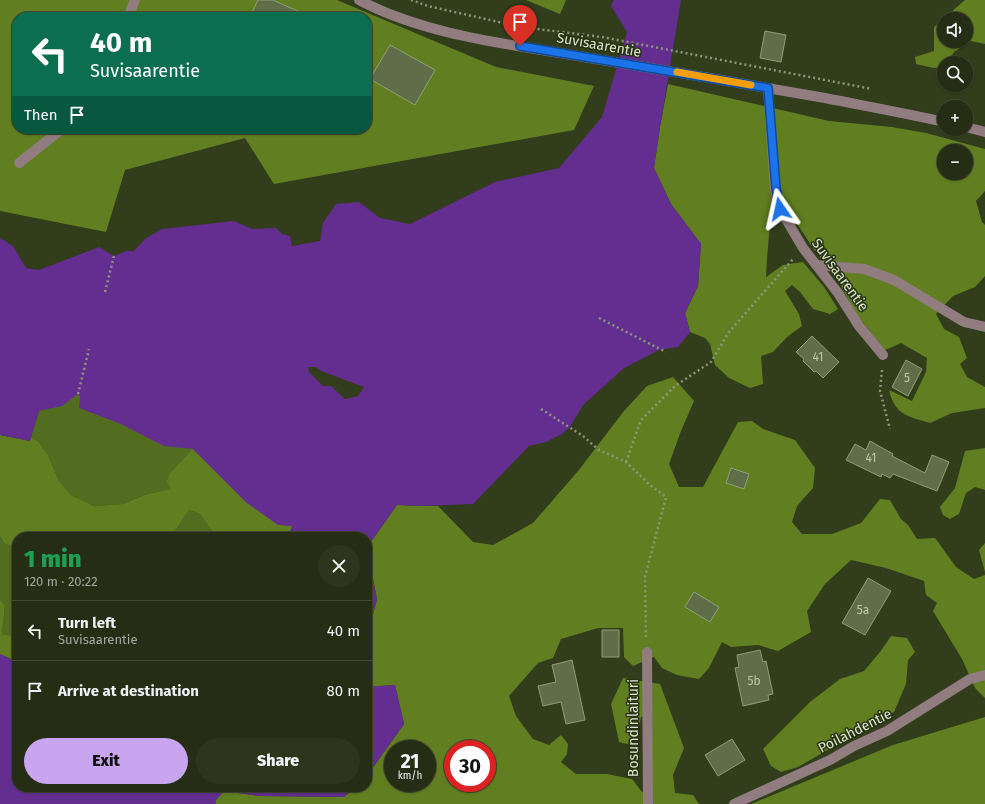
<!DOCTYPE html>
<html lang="en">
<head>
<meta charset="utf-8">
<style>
  body { margin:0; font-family:"Fira Sans",sans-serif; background:#2d361d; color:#f1f3f6; height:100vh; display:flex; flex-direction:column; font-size:15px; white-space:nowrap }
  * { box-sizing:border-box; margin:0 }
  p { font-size:13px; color:#a3a8a0 }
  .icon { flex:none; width:22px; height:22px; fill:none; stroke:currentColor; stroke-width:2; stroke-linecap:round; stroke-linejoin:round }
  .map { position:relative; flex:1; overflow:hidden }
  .sheet { position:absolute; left:12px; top:532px; width:360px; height:260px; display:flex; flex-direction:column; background:#252e14; border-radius:16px; box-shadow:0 1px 3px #0004,0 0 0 1px #424a34 }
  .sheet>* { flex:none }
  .top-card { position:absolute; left:12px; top:12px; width:360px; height:122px; border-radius:16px; box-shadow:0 1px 3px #0004,0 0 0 1px #424a34; background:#0b6e4f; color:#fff; overflow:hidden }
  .controls { position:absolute; left:937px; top:12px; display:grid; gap:8px }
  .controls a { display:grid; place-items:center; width:36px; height:36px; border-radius:50%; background:#252e14; box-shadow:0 1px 3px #0004,0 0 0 1px #424a34; font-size:20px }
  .speed { position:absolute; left:384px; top:740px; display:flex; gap:8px; font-size:20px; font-weight:700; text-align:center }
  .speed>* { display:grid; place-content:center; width:52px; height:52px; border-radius:50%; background:#252e14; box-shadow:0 1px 3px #0004,0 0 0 1px #424a34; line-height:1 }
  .speed small { font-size:10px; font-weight:400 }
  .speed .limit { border:6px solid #d22; background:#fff; color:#111 }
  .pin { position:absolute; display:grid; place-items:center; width:34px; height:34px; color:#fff; margin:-41px -17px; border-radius:50% 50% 50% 0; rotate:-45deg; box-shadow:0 0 4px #0007 }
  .pin .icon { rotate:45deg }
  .me { position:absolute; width:44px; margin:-22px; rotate:349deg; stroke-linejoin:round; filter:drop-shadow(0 0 3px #0008) }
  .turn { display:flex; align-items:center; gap:14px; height:84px; padding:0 12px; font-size:18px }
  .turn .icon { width:52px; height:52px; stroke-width:2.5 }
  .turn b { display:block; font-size:28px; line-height:34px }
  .then { display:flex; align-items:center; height:38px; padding:0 12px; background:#0003; gap:8px; font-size:15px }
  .round { display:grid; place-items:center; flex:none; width:42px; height:42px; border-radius:21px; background:#2d361d }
  .headline { display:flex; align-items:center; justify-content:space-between; height:68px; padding:0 12px }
  h1 { font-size:24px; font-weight:800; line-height:30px; color:#1e9e55 }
  .cta { display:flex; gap:8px; margin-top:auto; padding:8px 12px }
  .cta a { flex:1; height:46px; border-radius:24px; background:#c8a5ee; color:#111; font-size:16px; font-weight:800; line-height:46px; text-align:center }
  .cta a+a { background:#2d361d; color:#f1f3f6 }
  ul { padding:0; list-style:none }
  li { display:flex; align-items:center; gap:12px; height:60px; padding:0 12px; border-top:1px solid #424a34 }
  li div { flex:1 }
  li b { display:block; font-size:15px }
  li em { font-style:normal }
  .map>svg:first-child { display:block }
  .green { fill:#536d20 }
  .forest { fill:#617f21; fill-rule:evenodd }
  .water { fill:#632e8f; fill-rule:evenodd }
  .building { fill:#5f6e49; stroke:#8e9e77 }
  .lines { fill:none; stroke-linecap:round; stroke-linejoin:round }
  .path { stroke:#8d977d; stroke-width:2.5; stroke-dasharray:2 3; stroke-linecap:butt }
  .minor { stroke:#917d80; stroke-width:10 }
  .route-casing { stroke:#114b97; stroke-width:10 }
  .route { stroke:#1a73e8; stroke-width:7 }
  .slow { stroke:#f59e0b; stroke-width:7 }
  .labels { text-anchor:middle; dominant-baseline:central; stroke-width:3; stroke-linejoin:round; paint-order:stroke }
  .number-label { font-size:12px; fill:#bcc6ae }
  .street-label { font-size:14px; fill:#dbe4d0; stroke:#273310 }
</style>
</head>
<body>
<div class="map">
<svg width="985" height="804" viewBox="0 0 985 804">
  <rect width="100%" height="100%" fill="#313d1b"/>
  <path class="green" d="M32,369L192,398L301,537H288L194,449L170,473L172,489L147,494L123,504L94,506L71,495L59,481L48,455L39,442L31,437L39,411Z
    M189,510L200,514L216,537H171Z
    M0,536L4,543L17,550V637L2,634L5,607L0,600Z"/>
  <path class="forest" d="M0,0H337L496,67L594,86L574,130L274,184L245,138L125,170L106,232L0,211ZM17,17H367V129H17Z
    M526,0H566L560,14Z
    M965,0H985V44L971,41L954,52L947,63H944V67L933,68L916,64L915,57L934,51V27ZM944,19H966V41H944Z
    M668,84L829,121L892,127L926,133L985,149V191L976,201L982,222L985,225V276L975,287L953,296L936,314L944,329L959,337L967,358L960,364L967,377L985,387V408L952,413L930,423C907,416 895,415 889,390L912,401L926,372L927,358L901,343L885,350L857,315L841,286L811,245L792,216L771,213L767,258L766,277L783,265L803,262L824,287L838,309L830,314L813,309L800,292L792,285L785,291L799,314L802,326L787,337L773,352L761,356L763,384L750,388L729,378L715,365L710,344L705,338L690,332L685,313L698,286L701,244L671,204L654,168L660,127ZM944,151H966V173H944Z
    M673,377L694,401L681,431L669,464L679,487H703L738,422L752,421L763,429L795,440L815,468L813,488L797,506L792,522L802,534H832L861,523L880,499L890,500L901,519L908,525L917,539L935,538L956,567L974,579L985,575V698L975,688L962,659L933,611L937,603L926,595L924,581L886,568L851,560L825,584L807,611L811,632L778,651L758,645L731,647L722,642L709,668L699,679L677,675L662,668L654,657L633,666L624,657L623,628H598L561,639L553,658L538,663L509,696L516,716L533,739L549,745L561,735L568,744L567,754L561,762L576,774H607L632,779L642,792H652L651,713L641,717L636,739L627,744L619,742L611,704L623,678L660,684L684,748L673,775L675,793L693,795L699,804H216L215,801L224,791L259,796L344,797L356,787H367V776L404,724L395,685L367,687V636L377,599L368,554V546L397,505L420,506H438L473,542L493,545L533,523L578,471L624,411L647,386ZM393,749H427V783H393ZM453,749H487V783H453Z
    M0,435L30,441L31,437L39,442L48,455L59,481L71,495L94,506L123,504L147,494L171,489L167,481L170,473L193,449L247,503L292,526L288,537H216L200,514L189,510L171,537H17V550L4,543L0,536Z
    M985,448V490L975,487L966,493L959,514L950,519L943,515L940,507L955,488L965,451Z
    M985,543V572L979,550Z
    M0,600L5,606L2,634L17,637V662L0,654Z
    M891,636L907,638L915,652L908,660L906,684L894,712L798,767L781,772L771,766L763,749L810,702L840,679L864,671L880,652Z
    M985,717V804H751L893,745Z"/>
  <path class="water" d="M614,0H681L660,127L654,168L671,204L701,244L698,286L685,313L690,332L678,347L659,350L624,368L583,405L570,427L562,434L546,442L529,446L473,504L420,506L397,505L368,546V554L377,600L367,636V537H288L292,526L278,525L247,503L193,449L164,446L121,424L79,408L80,397L78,394L62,406L39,411L30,441L0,435V238L13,246L26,268L39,270L99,247L114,256L126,251H134L145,239L162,229L234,221L252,229L276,228L282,234L290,236L292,246L320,241L323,223L336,204L359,202L380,218L410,224L495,182L559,168L602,117L627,32L611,6ZM308,367H316L321,371L364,387L358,396L345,399L331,386H323L309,372Z
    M0,654L17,662V787H356L344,797L259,796L224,791L215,801L216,804H0Z
    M395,685L404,724L367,776V687Z"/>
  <path class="building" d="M258,0H273L311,17H250Z
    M765,31L786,35L781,62L760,58Z
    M390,45L435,70L415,105L370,79Z
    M812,336L839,362L823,378L816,371L814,372L803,361L804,359L796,352Z
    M906,360L922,369L908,396L892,387Z
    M870,441L893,454L892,456L925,473L932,455L949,462L937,491L893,474L890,478L882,474L881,477L846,460L855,444L866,450Z
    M731,468L749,474L744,489L726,483Z
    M868,578L891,591L865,635L842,623Z
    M694,592L719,607L710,622L685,607Z
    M602,630H619V657H602Z
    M760,650L763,662L766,661L773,694L768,695L769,700L743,706L735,668L739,667L737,655Z
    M572,660L585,720L566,724L561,702L543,706L538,686L556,682L552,665Z
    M732,739L745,760L718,776L705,755Z"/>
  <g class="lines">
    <path class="path" d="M411,0L428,6L521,27L602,37L872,89
      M105,292L114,256
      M599,318L666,352
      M882,370L880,391L890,429
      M78,394L89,349
      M541,409L583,436L599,450L626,462L649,484L666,497L645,577L646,637
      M626,462L641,420L675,386L711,362L729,332L793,259
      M280,535L299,537
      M367,546H368"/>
    <path class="minor" d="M359,0C427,36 510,44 584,57C664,70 745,84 825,98C865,106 905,113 944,122
      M128,17L135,0
      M768,88L775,189L780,209L803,248L838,293L859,326L883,355
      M966,127L985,132
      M19,163L62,129
      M816,265L864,269L894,280L964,322L985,327
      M647,652L648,804
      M734,804L830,760L854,746L887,731L970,679L985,675"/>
  </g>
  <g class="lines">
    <defs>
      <path id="route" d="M520,46L768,88L776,188L780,209"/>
    </defs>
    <use href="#route" class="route-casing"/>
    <use href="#route" class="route"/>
    <path class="slow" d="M677,72L751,85"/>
  </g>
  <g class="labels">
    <g class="number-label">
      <text x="818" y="357">41</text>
      <text x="907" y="378">5</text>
      <text x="871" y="458">41</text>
      <text x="863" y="610">5a</text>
      <text x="754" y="681">5b</text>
    </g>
    <g class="street-label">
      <text transform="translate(599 45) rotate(10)">Suvisaarentie</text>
      <text transform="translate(840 275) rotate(54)">Suvisaarentie</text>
      <text transform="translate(633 728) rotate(-90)">Bosundinlaituri</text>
      <text transform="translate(855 731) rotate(-27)">Poilahdentie</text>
    </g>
  </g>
</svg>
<div class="controls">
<a><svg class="icon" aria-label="sound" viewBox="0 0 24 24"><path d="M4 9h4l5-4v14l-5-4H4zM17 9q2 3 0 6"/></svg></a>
<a><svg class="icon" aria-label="search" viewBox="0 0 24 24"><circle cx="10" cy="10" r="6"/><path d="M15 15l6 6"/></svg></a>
<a>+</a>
<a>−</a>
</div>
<div class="speed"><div>21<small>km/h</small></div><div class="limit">30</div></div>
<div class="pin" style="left:520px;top:46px;background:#d93025"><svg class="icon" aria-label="arrive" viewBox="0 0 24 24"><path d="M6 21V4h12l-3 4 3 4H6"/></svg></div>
<svg class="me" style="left:780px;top:209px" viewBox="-20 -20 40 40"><path d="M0-17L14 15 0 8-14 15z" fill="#1a73e8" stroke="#fff" stroke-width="4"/></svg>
<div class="top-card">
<div class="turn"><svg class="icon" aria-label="left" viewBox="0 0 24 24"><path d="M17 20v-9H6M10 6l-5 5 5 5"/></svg><div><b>40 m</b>Suvisaarentie</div></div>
<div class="then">Then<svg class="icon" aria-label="arrive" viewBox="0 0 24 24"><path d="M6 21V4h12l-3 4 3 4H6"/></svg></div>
</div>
<section class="sheet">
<div class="headline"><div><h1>1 min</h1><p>120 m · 20:22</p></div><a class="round"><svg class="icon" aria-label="close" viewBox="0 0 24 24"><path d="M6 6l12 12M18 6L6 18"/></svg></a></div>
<ul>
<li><svg class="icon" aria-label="left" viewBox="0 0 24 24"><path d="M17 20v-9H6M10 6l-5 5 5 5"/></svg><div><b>Turn left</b><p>Suvisaarentie</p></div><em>40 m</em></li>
<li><svg class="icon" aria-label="arrive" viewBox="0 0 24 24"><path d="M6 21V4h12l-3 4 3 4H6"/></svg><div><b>Arrive at destination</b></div><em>80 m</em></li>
</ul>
<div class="cta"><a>Exit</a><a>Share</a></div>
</section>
</div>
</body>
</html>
